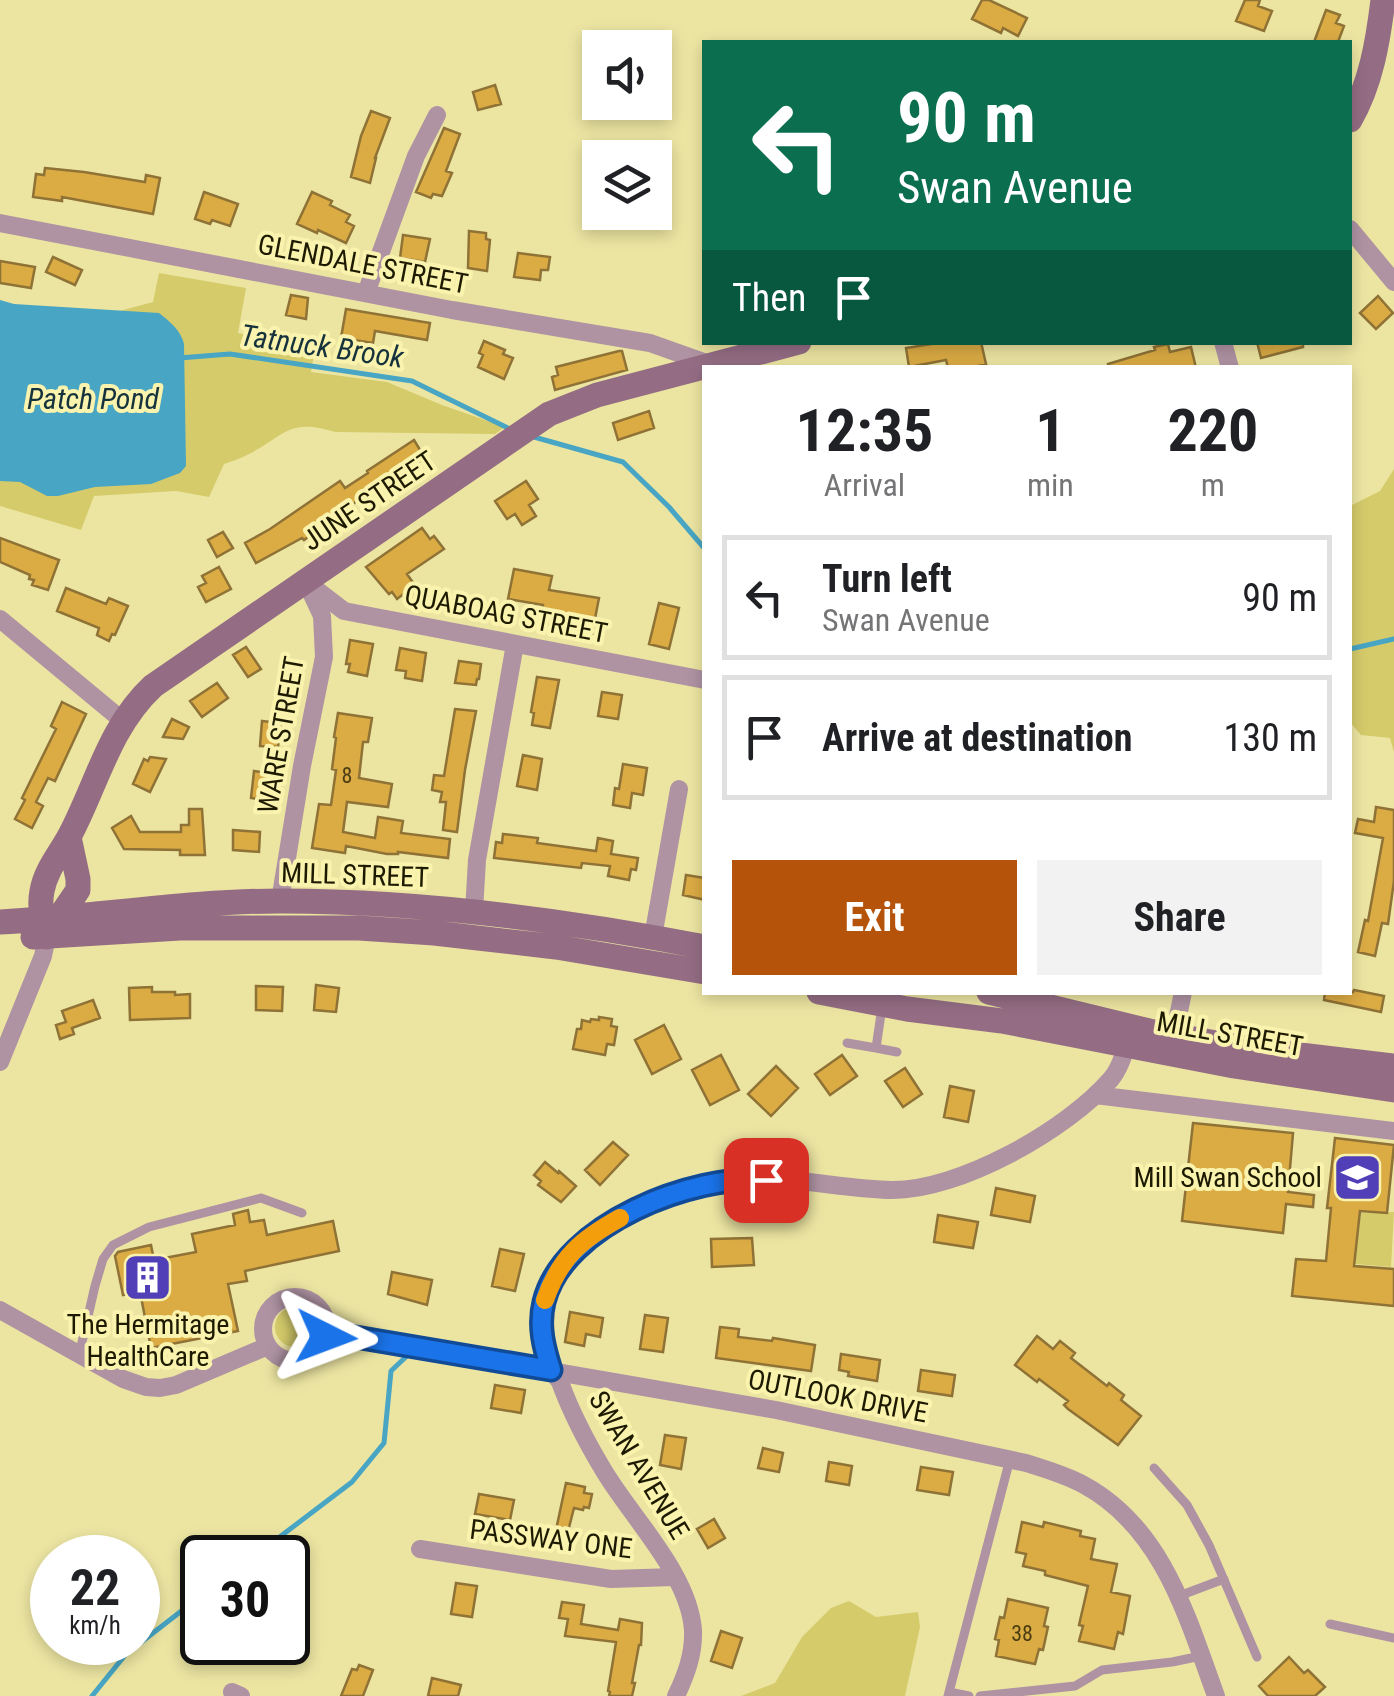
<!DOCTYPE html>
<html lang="en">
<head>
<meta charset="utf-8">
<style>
  body { margin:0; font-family:"Roboto Condensed",sans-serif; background:#f2f2f2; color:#202124; height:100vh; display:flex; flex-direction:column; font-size:38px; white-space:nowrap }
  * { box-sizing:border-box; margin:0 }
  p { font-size:32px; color:#757577 }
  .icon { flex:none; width:55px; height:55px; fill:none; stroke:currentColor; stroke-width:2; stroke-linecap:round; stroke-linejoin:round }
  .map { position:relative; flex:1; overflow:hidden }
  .panel { position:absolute; left:702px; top:365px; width:650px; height:630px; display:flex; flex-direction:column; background:#fff; border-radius:0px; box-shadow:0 5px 15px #0003 }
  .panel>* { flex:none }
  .top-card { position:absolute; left:702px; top:40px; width:650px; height:305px; border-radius:0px; box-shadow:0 5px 15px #0003; background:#0b6e4f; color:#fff; overflow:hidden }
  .fabs { position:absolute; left:582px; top:30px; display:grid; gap:20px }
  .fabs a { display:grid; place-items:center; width:90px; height:90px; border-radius:0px; background:#fff; box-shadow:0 5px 15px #0003; font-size:50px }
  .speed { position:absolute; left:30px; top:1535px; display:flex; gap:20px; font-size:50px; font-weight:700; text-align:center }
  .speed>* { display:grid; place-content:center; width:130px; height:130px; border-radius:50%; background:#fff; box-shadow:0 5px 15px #0003; line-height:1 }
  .speed small { font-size:25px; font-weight:400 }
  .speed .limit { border:5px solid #111; border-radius:15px; background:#fff; color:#111 }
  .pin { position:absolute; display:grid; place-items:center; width:85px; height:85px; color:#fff; margin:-42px; border-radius:20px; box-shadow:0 5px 15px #0006 }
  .me { position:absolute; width:110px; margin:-55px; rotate:93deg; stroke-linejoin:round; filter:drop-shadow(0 0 8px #0008) }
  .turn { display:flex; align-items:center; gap:35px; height:210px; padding:0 30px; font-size:45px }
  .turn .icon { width:130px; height:130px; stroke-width:2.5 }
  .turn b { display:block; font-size:70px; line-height:85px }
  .then { display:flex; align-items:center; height:95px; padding:0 30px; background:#0003; gap:20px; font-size:38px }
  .eta { display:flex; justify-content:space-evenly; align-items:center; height:170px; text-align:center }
  .eta b { font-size:60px; font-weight:700; line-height:70px }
  .primary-button { display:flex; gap:20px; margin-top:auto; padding:20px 30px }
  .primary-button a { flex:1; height:115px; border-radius:0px; background:#b45309; color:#fff; font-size:40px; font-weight:700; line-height:115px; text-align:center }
  .primary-button a+a { background:#f2f2f2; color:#202124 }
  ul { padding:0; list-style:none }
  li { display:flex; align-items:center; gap:30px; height:125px; margin:0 20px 15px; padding:0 10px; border:5px solid #e0e0e0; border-radius:0px }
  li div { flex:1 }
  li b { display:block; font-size:38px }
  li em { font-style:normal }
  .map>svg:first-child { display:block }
  .green { fill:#d5cb6b }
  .water { fill:#48a5c4 }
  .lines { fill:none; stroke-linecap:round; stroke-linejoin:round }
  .stream { stroke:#48a5c4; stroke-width:5 }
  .building { fill:#dbab44; stroke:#8f7235; stroke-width:2.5 }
  .lane { stroke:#af93a3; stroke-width:9 }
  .street { stroke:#af93a3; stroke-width:18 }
  .secondary { stroke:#946d84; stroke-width:25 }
  .route-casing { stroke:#114b97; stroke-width:25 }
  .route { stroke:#1a73e8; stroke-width:18 }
  .slow { stroke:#f59e0b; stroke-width:18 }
  .labels { text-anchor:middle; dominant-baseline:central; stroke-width:8; stroke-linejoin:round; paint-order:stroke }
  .number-label { font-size:22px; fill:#4c3e12 }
  .street-label { font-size:28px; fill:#1d1a01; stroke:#f9f3ae }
  .poi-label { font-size:28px; fill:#1d1a01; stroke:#f9f3ae; text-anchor:end }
  .water-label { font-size:30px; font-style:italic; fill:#16323c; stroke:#f9f3ae }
</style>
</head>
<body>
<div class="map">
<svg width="1394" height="1696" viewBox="0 0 1394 1696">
  <rect width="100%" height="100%" fill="#ece5a2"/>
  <path class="green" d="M159,273L246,288L238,333L315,348L311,372L387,382L442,405L505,427L495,434L335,432C287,417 284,437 247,455C240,459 231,461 224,464L209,497L176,491L94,496L81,530L0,506V305L116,312L153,302Z
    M1394,469V752L1390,738L1361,735L1350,722V506L1380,491Z
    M1394,1212L1391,1267L1355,1264L1361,1213Z
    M275 1327a20 20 0 1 1 40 0a20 20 0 1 1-40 0Z
    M849,1601L876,1617L918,1612L920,1627L905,1696H741L775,1683L802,1637L831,1608Z"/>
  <path class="water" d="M0,300L14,304L159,313C169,321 181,330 184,344L186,466L180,473L151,484L95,487L58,496H47L20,482L0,481Z"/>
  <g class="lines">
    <path class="stream" d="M179,358L230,354L412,381L510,429
      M534,437L623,462L669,507L705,549
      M1350,649L1394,639
      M252,1558L352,1482L384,1443L391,1371L411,1352
      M92,1696L126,1654L202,1595"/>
  </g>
  <path class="building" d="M982,0H989L1027,18L1018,36L1003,28L1001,33L972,19Z
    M1245,0H1260L1258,6L1272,11L1264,31L1236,21Z
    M1326,10L1340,15L1336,23L1344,26L1338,42H1314Z
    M495,85L501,104L478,110L473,92Z
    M371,111L390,118L375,158H376L370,183L351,177L361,136Z
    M444,128L460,134L446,171L452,173L442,196L433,194L431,198L416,192Z
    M45,168L84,172L145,182L146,175L160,178L153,214L62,197V201L33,197L36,174L44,175Z
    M204,192L238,204L230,226L212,220L210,224L195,219Z
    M312,192L332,201L330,205L350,215L346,222L354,226L346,243L318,230L317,233L297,224Z
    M469,231L486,233V239L490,240L487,271L468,268Z
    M403,235L430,239L425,262L400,258Z
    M518,253L550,257L548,270H541L540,280L514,277Z
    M53,257L82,270L75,285L46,272Z
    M0,261L35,267L31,288L0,283Z
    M291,295L308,298L306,319L286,315Z
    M1378,296L1393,313L1376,329L1360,313Z
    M346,309L430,323L427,340L375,331L373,343L341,338Z
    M484,341L505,350L503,354L513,358L504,379L478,367L483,355L479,353Z
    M944,342H981L986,364L971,368H948L946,360L909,367L906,348Z
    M1257,342H1303V347L1261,358Z
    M1168,344L1170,352L1191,347L1196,368H1108V364L1155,350L1154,347Z
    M619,351H622L627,370L555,390L552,377L558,375L556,367Z
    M649,411L654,428L618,440L613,423Z
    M414,440L425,458L361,498L304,540L302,538L256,563L245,543L270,529L340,481L345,488L368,473L367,471Z
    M526,481L538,499L529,505L536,516L522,525L515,514L507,519L495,501Z
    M422,528L430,539L434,536L444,549L407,574L421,594L408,604L402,595L397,599L392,592L389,594L366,567Z
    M223,532L233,548L217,557L208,540Z
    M0,538L59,560L48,590L32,585L34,580L29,579L30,575L0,562Z
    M219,567L231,589L206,602L198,587L206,583L202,576Z
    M514,569L552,576L549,590L599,598L592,634L540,624L543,605L508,599Z
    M66,588L106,604L109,598L128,606L115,635L112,634L109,641L97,635L99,628L57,611Z
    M659,603L679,608L669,649L649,644Z
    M350,640L373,644L367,676L348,672L350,664H346Z
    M246,647L261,669L248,677L233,655Z
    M400,648L426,653L422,681L405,678L406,671L396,670Z
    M459,661L481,664L479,679H477L476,685L455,683Z
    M537,677L559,680L550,728L532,725L534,713L531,712Z
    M217,683L228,698L202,717L190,701Z
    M602,692L622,695L618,719L598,716Z
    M62,702L86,714L55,781L48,778L36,802L43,806L32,828L15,819L25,800L22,798L56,729L51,726Z
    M455,709L476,711L465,770L457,832L443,830L446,802H440L442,792L432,790L434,775L444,776Z
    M338,713L372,718L368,742H363L359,778L392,784L388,807L347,802L343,832L375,838L378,817L403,821L401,833L450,839L448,858L398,852V854H387L346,846L345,853L312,848L319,804L331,805L336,770L332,769L336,738L334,737Z
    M172,719L189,727L183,739L163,737Z
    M262,721L281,723L278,747L260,746Z
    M523,755L542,759L537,790L517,786Z
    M150,757L166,759L150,792L133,784L144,759L148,761Z
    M623,764L647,768L643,795L632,793L630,808L613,805L615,788L619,789Z
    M254,771L275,774L271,801L251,798Z
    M1376,807L1394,810V881L1388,924L1382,923L1375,956L1358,952L1365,920L1368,921L1383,838L1355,833L1358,819L1374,822Z
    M189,809H202L205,855H180V850L124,849L112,828L131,816L140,832H181V825H189Z
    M233,830L260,832L259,852L233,850Z
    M503,834L538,838L537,843L596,851L598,838L613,841L611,854L638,858L636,870L631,869L629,880L608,876L610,866L582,863L581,868L494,858L496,842L502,843Z
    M686,875L705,878V900L683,895Z
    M316,985L339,988L336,1012L314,1010Z
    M256,986L283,987L282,1011L256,1010Z
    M152,987V992H175V995L190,994V1018L130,1020L129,988Z
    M1354,990L1384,996L1381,1012L1324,1000L1325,992H1353Z
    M93,1000L100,1018L72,1028L74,1034L60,1039L56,1025L66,1022L62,1011Z
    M599,1017L612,1019L611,1026L617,1027L614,1045L607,1044L605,1055L573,1049L577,1029H581L582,1020L590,1022L591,1019L599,1020Z
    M664,1025L681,1059L652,1074L635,1040Z
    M721,1055L739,1090L710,1105L692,1070Z
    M842,1055L857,1076L830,1095L815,1074Z
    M776,1066L798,1088L771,1116L748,1094Z
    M905,1068L922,1094L903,1107L885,1081Z
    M950,1086L974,1091L968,1122L944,1117Z
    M1193,1123L1293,1133L1288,1192L1314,1195L1313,1207L1286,1204L1283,1233L1182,1221Z
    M1335,1138L1394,1145L1387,1213L1360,1211L1354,1266L1394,1269V1306L1292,1296L1296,1259L1326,1261L1331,1208H1327Z
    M613,1142L628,1155L600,1185L585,1170Z
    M545,1162L558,1173L559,1171L576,1186L561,1202L538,1185L541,1181L534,1175Z
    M996,1188L1035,1196L1030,1222L991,1215Z
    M248,1210L250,1222L264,1220L267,1235L333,1221L339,1251L245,1271L247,1281L228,1284L238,1331L151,1348L140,1292L123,1295L115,1256L118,1252L151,1245L154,1260L196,1252L192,1234L235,1225L233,1214Z
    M938,1215L978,1222L973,1248L934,1242Z
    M752,1238L754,1265L712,1267L711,1239Z
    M500,1249L524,1254L515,1291L492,1286Z
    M392,1272L432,1280L427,1305L388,1294Z
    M570,1312L603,1318L600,1337L586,1334L584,1346L565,1342Z
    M645,1315L668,1318L663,1352L640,1349Z
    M720,1327L739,1329L738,1337L772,1341L773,1338L815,1345L811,1371L716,1358Z
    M1037,1336L1053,1349L1060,1341L1075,1353L1071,1358L1107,1386L1109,1383L1124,1395L1121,1400L1141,1416L1118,1445L1068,1409L1064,1405L1068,1401L1039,1379L1037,1382L1015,1365Z
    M841,1354L880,1360L877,1381L848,1376L849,1372L839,1370Z
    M921,1370L955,1375L952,1396L918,1391Z
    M495,1385L525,1390L521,1413L491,1408Z
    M665,1435L686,1438L681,1469L660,1465Z
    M763,1448L783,1453L779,1472L758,1468Z
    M829,1462L852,1466L849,1485L826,1481Z
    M921,1467L953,1472L949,1495L917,1490Z
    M566,1483L585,1487L584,1493L592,1494L589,1508L584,1507L583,1510L574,1508L564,1547L553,1544Z
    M479,1494L514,1500L510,1520L475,1514Z
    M714,1519L725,1538L708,1548L697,1529Z
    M1022,1522L1043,1527L1044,1522L1081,1531L1080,1536L1095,1539L1091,1559L1117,1564L1111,1592L1130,1596L1123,1634L1118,1632L1114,1649L1079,1641L1083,1626L1079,1625L1088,1586L1045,1575V1571L1023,1566L1026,1554L1016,1552Z
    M456,1583L477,1586L472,1617L451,1614Z
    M1008,1599L1048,1608L1044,1626L1048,1627L1043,1650L1039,1649L1035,1664L996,1656L999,1640L995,1639L1000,1617L1004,1618Z
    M562,1602L584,1605L581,1624L618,1630L620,1619L642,1623L641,1645H639L632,1683H635L632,1696H609L610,1692L608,1691L616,1642L565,1636L568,1619L559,1618Z
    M721,1631L742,1638L732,1668L711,1661Z
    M1289,1657L1304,1673L1308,1670L1325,1687L1315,1696H1268L1259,1686Z
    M359,1665L373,1670L363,1696H341L352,1669L357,1670Z
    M432,1678L461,1685L458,1696H428Z"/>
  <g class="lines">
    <path class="lane" d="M847,1043L876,1048L882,1007
      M876,1048L897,1052
      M79,1355L95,1286L103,1259L113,1245L149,1227L261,1198L302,1213
      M1154,1468L1187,1505L1209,1545L1257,1657
      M1179,1596L1224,1579
      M1330,1624L1394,1638
      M949,1692L969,1696
      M948,1696L1010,1459
      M980,1696L1075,1686L1102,1670L1172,1662L1201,1656"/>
    <path class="street" d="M0,223L452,310L650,343L712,365
      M1350,229L1394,282
      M366,293L416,156L437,115
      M1223,342L1230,368
      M305,581L344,611L705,680
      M0,619L123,721
      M280,901L302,766L324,657L322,616L307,584
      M474,911L477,860L515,644
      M653,937L679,789
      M1174,1036L1183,992
      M0,1062L43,956L47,937
      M1095,1095L1394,1131
      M263 1329a32 32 0 1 1 64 0a32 32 0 1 1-64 0Z
      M0,1310L123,1379L146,1387L160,1388L176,1385L268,1346
      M326,1332L776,1410L1026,1463C1045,1469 1066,1475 1084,1485C1163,1528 1187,1617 1216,1696
      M420,1549L611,1579L674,1577
      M232,1692L241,1696
      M676,1696C686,1675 694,1654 693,1630C689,1574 632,1518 604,1471C587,1443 571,1412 560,1382C548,1365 542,1345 542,1325C542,1240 646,1197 717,1182C768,1171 838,1189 891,1190C959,1191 1067,1130 1111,1079C1121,1067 1125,1052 1128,1037"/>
    <path class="secondary" d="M1350,120C1371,84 1378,41 1383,0
      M0,922C94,917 187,901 281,901C424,901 565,920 705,947
      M52,928L78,890V879L69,837
      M33,937L180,928H359L434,933L556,947L705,972
      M47,937C42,922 39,906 42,891C46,869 60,854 70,835C97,784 109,727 153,686L549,414L597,395L799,342
      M819,992L907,1009L1002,1021L1234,1066L1394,1090
      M989,992L1149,1031L1250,1049L1394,1066"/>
  </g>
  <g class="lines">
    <defs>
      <path id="route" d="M326,1337V1332L551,1370C544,1348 538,1326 544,1302C563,1224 694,1174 766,1180"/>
    </defs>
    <use href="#route" class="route-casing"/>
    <use href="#route" class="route"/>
    <path class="slow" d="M545,1300C560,1257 582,1239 620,1218"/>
  </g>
  <defs>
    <symbol id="school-square" viewBox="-11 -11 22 22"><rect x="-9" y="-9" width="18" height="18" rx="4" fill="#513fb7" stroke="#f9f3ae"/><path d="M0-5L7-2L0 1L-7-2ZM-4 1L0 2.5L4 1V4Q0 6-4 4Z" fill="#fff"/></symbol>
    <symbol id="building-square" viewBox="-11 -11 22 22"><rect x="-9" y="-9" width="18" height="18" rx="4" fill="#513fb7" stroke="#f9f3ae"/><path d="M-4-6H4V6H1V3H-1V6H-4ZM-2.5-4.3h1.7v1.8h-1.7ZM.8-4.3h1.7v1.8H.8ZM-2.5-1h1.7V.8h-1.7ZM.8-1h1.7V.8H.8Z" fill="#fff"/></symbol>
  </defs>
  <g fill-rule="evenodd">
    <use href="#school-square" x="1330" y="1150" width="55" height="55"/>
    <use href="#building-square" x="120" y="1250" width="55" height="55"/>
  </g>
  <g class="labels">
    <g class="number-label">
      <text x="347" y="775">8</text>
      <text x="1022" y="1633">38</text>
    </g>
    <g class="street-label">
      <text transform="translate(363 264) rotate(11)">GLENDALE STREET</text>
      <text transform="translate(369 501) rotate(-34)">JUNE STREET</text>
      <text transform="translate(506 614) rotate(11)">QUABOAG STREET</text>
      <text transform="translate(281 735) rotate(-80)">WARE STREET</text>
      <text transform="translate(355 875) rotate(2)">MILL STREET</text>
      <text transform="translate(1230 1034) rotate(10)">MILL STREET</text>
      <text transform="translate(838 1396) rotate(11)">OUTLOOK DRIVE</text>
      <text transform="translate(639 1465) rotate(59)">SWAN AVENUE</text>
      <text transform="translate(551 1539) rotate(7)">PASSWAY ONE</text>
    </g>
    <g class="poi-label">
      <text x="1322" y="1177">Mill Swan School</text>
      <text x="148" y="1324" text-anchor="middle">The Hermitage<tspan x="148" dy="32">HealthCare</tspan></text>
    </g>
    <g class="water-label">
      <text transform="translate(322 346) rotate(8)">Tatnuck Brook</text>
      <text x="93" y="398">Patch Pond</text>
    </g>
  </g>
</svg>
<div class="fabs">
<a><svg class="icon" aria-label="sound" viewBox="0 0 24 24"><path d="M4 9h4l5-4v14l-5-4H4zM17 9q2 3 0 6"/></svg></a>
<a><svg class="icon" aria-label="layers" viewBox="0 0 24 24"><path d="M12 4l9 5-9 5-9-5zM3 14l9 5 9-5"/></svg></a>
</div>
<div class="speed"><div>22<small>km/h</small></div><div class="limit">30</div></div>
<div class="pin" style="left:766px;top:1180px;background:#d93025"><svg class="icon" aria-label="arrive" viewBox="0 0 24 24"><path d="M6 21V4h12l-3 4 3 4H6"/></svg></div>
<svg class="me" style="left:326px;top:1337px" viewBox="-20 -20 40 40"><path d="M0-17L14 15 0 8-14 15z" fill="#1a73e8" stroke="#fff" stroke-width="4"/></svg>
<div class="top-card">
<div class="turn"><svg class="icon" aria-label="left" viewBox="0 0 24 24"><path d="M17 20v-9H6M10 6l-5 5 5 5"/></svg><div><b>90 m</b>Swan Avenue</div></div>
<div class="then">Then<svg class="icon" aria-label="arrive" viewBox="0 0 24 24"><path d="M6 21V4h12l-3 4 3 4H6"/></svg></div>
</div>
<section class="panel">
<div class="eta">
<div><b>12:35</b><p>Arrival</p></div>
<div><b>1</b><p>min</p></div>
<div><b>220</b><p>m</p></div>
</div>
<ul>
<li><svg class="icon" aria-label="left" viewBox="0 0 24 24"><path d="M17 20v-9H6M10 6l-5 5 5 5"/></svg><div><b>Turn left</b><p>Swan Avenue</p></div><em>90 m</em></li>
<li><svg class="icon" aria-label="arrive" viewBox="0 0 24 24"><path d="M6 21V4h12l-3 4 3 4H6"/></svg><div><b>Arrive at destination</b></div><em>130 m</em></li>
</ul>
<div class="primary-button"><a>Exit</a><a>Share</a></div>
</section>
</div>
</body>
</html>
